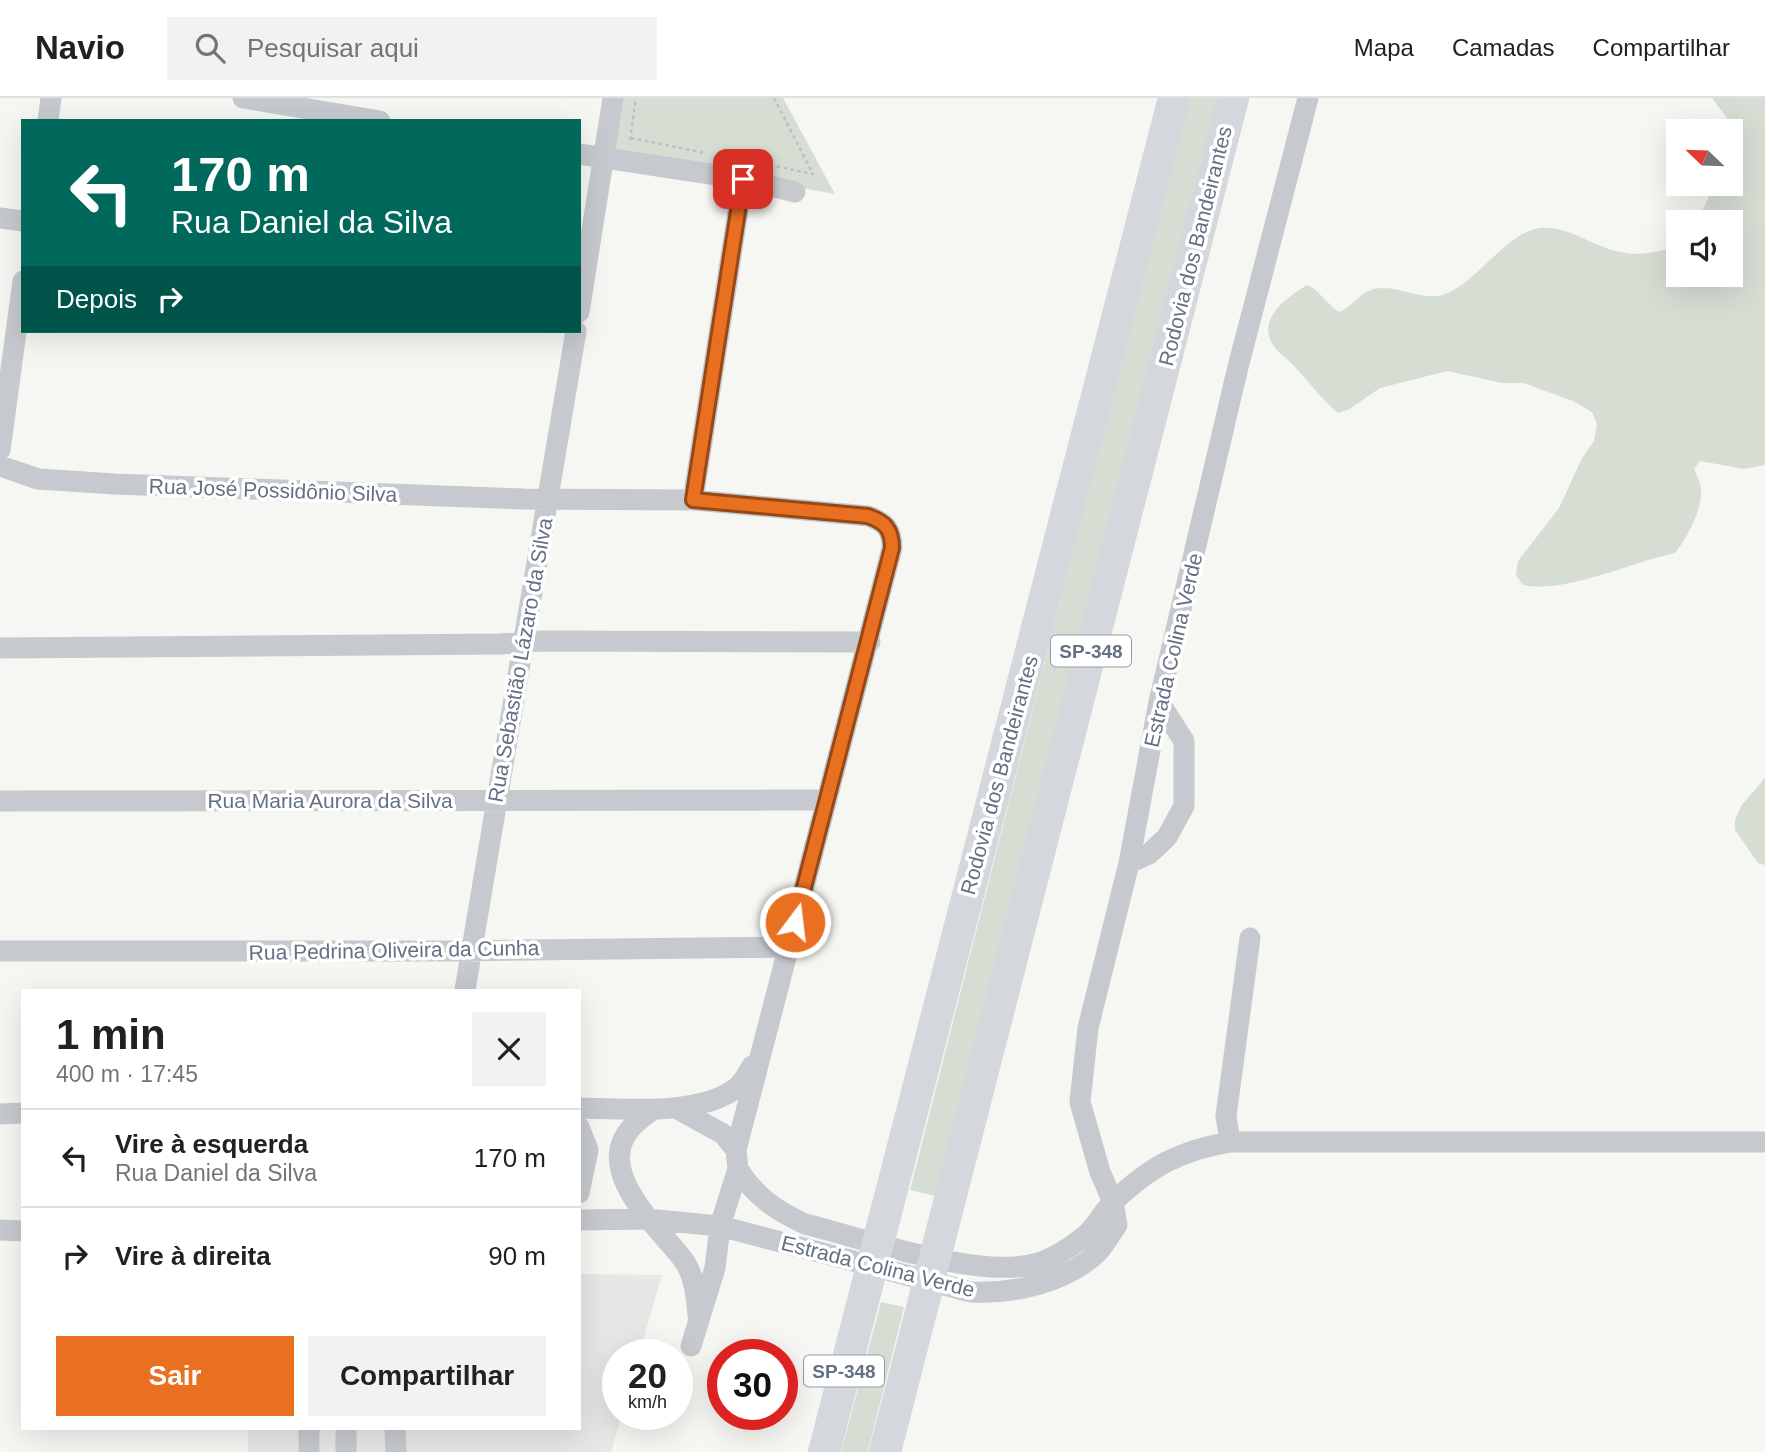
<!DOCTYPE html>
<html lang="pt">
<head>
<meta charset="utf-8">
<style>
  body { margin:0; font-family:Helvetica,sans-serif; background:#f2f2f2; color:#202124; height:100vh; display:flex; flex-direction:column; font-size:26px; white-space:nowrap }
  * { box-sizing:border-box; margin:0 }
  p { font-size:23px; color:#757577 }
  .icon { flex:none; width:38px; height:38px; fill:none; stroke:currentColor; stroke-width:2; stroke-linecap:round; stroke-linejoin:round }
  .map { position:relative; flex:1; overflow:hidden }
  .drawer { position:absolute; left:21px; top:891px; width:560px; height:441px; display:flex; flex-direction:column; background:#fff; border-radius:0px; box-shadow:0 7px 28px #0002 }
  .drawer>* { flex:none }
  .banner { position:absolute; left:21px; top:21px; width:560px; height:214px; border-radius:0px; box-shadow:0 7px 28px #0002; background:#00695c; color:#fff; overflow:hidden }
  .needle { width:46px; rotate:293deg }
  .buttons { position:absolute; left:1666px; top:21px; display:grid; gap:14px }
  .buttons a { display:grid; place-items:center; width:77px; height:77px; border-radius:0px; background:#fff; box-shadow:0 7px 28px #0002; font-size:35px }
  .speed { position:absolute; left:602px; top:1241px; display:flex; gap:14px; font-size:35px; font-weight:700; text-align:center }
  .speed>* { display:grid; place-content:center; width:91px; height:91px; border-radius:50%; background:#fff; box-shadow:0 7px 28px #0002; line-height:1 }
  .speed small { font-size:18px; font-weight:400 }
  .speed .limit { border:10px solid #d22; background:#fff; color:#111 }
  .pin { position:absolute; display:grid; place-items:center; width:60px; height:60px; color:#fff; margin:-30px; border-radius:14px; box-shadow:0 4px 10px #0006 }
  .me { position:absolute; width:77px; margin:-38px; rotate:15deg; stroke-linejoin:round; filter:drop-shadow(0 0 5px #0008) }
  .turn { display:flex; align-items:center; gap:24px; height:147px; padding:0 35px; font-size:32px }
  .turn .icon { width:91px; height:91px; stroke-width:2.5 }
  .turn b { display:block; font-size:49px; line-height:60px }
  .then { display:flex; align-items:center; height:66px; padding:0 35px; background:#0003; gap:14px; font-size:26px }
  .round { display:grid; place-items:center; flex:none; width:74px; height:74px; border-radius:0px; background:#f2f2f2 }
  .headline { display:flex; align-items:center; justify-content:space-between; height:119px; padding:0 35px }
  h1 { font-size:42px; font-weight:600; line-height:52px }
  .button { display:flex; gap:14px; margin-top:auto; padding:14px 35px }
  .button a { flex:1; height:80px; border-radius:0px; background:#e96f21; color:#fff; font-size:28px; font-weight:600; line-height:80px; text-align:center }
  .button a+a { background:#f2f2f2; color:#202124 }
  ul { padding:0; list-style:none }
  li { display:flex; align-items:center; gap:21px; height:98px; padding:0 35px; border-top:2px solid #e0e0e0 }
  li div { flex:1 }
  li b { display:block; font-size:26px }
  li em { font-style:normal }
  header { display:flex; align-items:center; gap:42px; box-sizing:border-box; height:98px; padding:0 35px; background:#fff; border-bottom:2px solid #e0e0e0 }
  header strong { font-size:33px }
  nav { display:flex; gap:38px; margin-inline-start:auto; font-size:24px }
  .search { width:490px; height:63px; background:#f2f2f2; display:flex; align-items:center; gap:18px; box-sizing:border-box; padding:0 24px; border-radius:0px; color:#757577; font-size:26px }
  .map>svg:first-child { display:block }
  .built { fill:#e7e7e6 }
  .green { fill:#d6ded4 }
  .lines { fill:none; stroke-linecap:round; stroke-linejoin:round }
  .path { stroke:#bdbfc2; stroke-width:2.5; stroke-dasharray:3.5 3.5; stroke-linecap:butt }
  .minor { stroke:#c6c9cd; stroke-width:21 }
  .highway { stroke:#d4d8dd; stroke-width:32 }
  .route-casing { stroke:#974815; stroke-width:18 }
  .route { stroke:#e96f21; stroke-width:12 }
  .labels { text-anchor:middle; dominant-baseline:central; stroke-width:7; stroke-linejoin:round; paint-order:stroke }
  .shield { fill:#fff; stroke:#929caa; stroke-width:2 }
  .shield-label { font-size:19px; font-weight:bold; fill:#647185 }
  .street-label { font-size:21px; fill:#647185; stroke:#fff }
</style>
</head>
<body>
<header>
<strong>Navio</strong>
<div class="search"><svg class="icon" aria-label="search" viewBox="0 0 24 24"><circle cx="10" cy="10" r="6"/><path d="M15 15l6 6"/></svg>Pesquisar aqui</div>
<nav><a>Mapa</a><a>Camadas</a><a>Compartilhar</a></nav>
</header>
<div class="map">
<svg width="1765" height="1354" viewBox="0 0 1765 1354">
  <rect width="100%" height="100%" fill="#f6f6f3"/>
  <path class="built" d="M579,1176L662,1177L639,1256H618V1316H622L611,1354H248V1330H579Z"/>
  <path class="green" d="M620,0H783L835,96L619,57L615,52Z
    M1189,0H1217L935,1098L910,1092Z
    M1712,0H1765V367L1744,371L1700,363L1694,371C1697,378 1701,385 1701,392C1702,412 1687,440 1675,455C1632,464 1564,496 1523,487L1516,477L1518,463L1559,410L1582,360L1594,343L1597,326L1592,314L1573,303L1523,285H1502L1447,273L1380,290L1348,312L1338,315C1321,301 1311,286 1296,270C1289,262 1278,255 1273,247C1256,220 1288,199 1307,187C1317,190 1327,206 1339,214C1353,209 1358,195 1374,191C1397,185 1425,206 1448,195C1479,181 1508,134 1540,130C1577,126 1604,164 1654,154C1663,152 1672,152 1678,145V177H1731V124H1697L1715,86H1731V59L1736,51L1738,35Z
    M1765,680V767L1758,765L1735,732V722L1741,708Z
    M881,1204L904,1209L868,1354H841Z"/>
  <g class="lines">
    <path class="path" d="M774,0L813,76L775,68
      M631,40L706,55
      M630,42L636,0"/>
    <path class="minor" d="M243,0L380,23
      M48,23L51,0
      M579,56L743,81L795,94
      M0,120L23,123
      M579,214L613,0
      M0,352L23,183
      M0,368L38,381L115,386L524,401L693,402L868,418C885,424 892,431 892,450L736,1052
      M693,402L743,81
      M0,550L500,546L541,543L870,544
      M0,703L827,702
      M1129,765L1149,756L1167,739L1184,708V643L1159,604
      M0,853H450L789,849
      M465,892L576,233
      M579,1010C623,1011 701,1018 736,990C743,985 748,975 752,968
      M676,1010L723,1036L736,1052L738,1071L720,1128L715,1170L691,1248
      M652,1012C645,1018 637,1023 631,1030C593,1073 658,1129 682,1160C695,1177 696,1197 698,1217
      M0,1016L23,1015
      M579,1029L588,1052L579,1095
      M1230,1044L1226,1018L1250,840
      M738,1071C755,1098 775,1112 805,1126C866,1141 975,1181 1035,1166C1054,1161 1071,1149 1086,1137C1096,1128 1103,1114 1113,1104C1151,1068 1179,1053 1230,1044H1765
      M579,1122L646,1121L720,1128L971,1194C1013,1196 1066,1185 1098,1154C1105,1146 1111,1136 1117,1127L1113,1104L1100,1074L1080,1004L1088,930L1129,765L1159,604L1238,269L1308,0
      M0,1132L23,1133
      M346,1330V1354
      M395,1330L396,1354
      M309,1354V1330"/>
    <path class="highway" d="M824,1354L1174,0
      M885,1354L1233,0"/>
  </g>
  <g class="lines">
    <defs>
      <path id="route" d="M743,81L693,402L868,418C885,424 892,431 892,450L795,824"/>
    </defs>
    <use href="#route" class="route-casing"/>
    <use href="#route" class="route"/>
  </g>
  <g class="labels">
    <g class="shield">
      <rect x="1051" y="537.5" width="80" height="31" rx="5"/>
      <rect x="804" y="1257.5" width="80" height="31" rx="5"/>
    </g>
    <g class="shield-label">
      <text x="1091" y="553">SP-348</text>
      <text x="844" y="1273">SP-348</text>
    </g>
    <g class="street-label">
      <text transform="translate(1195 148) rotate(-76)">Rodovia dos Bandeirantes</text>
      <text transform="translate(273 392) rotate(2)">Rua José Possidônio Silva</text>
      <text transform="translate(1173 552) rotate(-77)">Estrada Colina Verde</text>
      <text transform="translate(520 562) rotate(-80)">Rua Sebastião Lázaro da Silva</text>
      <text transform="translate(999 677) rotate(-75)">Rodovia dos Bandeirantes</text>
      <text x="330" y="702">Rua Maria Aurora da Silva</text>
      <text transform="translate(394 852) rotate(-1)">Rua Pedrina Oliveira da Cunha</text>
      <text transform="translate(878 1168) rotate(14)">Estrada Colina Verde</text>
    </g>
  </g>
</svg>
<div class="buttons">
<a><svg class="needle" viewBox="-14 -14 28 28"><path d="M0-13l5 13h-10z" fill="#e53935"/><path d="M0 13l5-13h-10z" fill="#757577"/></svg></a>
<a><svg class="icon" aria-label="sound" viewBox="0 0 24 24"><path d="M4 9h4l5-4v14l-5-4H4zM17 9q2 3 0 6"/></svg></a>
</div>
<div class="speed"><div>20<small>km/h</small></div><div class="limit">30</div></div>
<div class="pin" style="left:743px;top:81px;background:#d93025"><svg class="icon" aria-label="arrive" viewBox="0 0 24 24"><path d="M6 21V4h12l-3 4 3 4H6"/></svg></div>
<svg class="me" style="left:795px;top:824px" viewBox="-20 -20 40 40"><circle r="17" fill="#e96f21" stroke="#fff" stroke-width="3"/><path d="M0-11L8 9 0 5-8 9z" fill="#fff"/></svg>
<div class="banner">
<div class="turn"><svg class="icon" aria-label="left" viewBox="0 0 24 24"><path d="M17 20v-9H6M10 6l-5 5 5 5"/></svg><div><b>170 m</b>Rua Daniel da Silva</div></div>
<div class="then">Depois<svg class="icon" aria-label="right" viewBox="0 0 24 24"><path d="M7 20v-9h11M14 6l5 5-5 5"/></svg></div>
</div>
<section class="drawer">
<div class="headline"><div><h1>1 min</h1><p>400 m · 17:45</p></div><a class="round"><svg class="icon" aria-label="close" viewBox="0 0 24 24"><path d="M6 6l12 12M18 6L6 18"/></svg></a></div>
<ul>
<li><svg class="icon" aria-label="left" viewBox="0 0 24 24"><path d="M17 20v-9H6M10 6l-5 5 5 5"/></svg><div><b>Vire à esquerda</b><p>Rua Daniel da Silva</p></div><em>170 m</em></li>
<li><svg class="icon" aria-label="right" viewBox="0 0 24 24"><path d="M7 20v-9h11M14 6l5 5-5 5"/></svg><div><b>Vire à direita</b></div><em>90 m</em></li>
</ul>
<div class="button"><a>Sair</a><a>Compartilhar</a></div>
</section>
</div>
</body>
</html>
